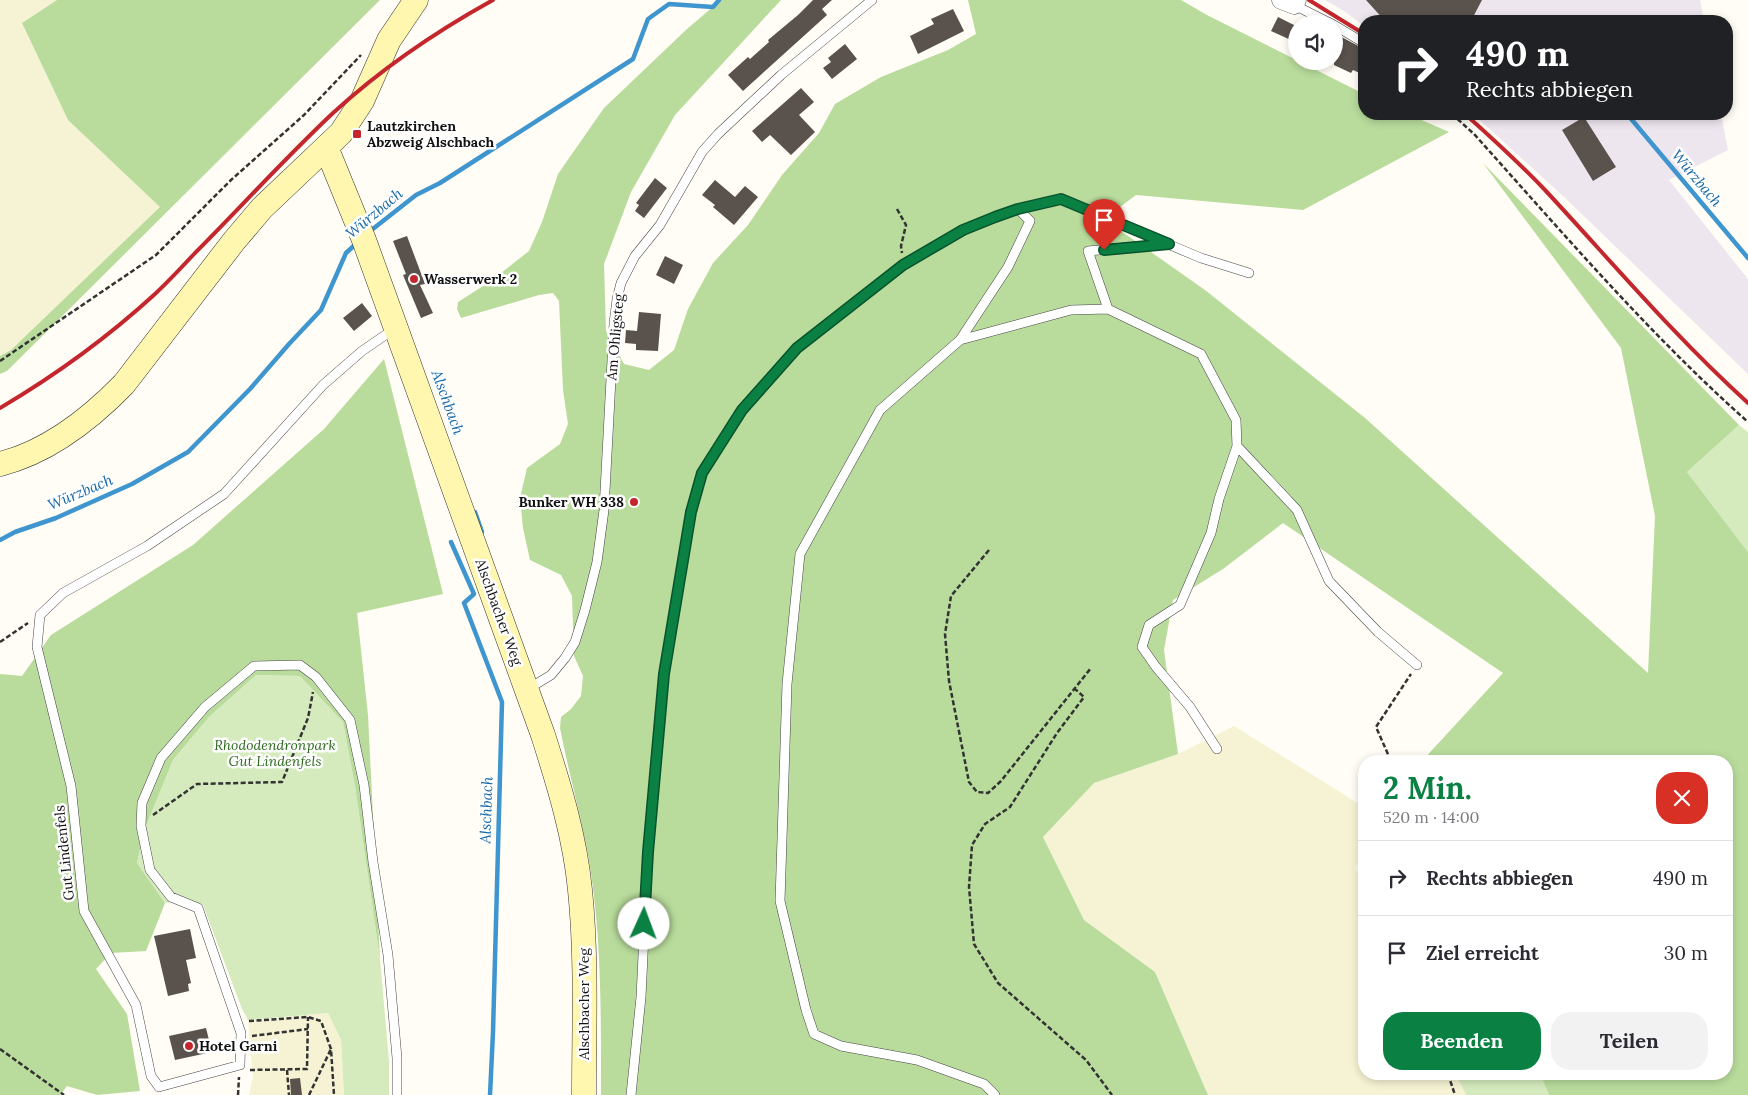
<!DOCTYPE html>
<html lang="de">
<head>
<meta charset="utf-8">
<style>
  body { margin:0; font-family:Lora,serif; background:#f2f2f3; color:#2b2b33; height:100vh; display:flex; flex-direction:column; font-size:19px; white-space:nowrap }
  * { box-sizing:border-box; margin:0 }
  p { font-size:16px; color:#7c7c81 }
  .icon { flex:none; width:28px; height:28px; fill:none; stroke:currentColor; stroke-width:2; stroke-linecap:round; stroke-linejoin:round }
  .map { position:relative; flex:1; overflow:hidden }
  .details { position:absolute; left:1358px; top:755px; width:375px; height:325px; display:flex; flex-direction:column; background:#fff; border-radius:20px; box-shadow:0 2px 8px #0003 }
  .details>* { flex:none }
  .top-card { position:absolute; left:1358px; top:15px; width:375px; height:105px; border-radius:20px; box-shadow:0 2px 8px #0003; background:#202124; color:#fff; overflow:hidden }
  .tools { position:absolute; left:1288px; top:15px; display:grid; gap:10px }
  .tools a { display:grid; place-items:center; width:55px; height:55px; border-radius:50%; background:#fff; box-shadow:0 2px 8px #0003; font-size:25px }
  .pin { position:absolute; display:grid; place-items:center; width:42px; height:42px; color:#fff; margin:-51px -21px; border-radius:50% 50% 50% 0; rotate:-45deg; box-shadow:0 0 5px #0007 }
  .pin .icon { rotate:45deg }
  .me { position:absolute; width:55px; margin:-28px; rotate:2deg; stroke-linejoin:round; filter:drop-shadow(0 0 4px #0008) }
  .turn { display:flex; align-items:center; gap:18px; height:105px; padding:0 25px; font-size:22px }
  .turn .icon { width:65px; height:65px; stroke-width:2.5 }
  .turn b { display:block; font-size:35px; line-height:42px }
  .round { display:grid; place-items:center; flex:none; width:52px; height:52px; border-radius:20px; background:#f2f2f3 }
  .summary { display:flex; align-items:center; justify-content:space-between; height:85px; padding:0 25px }
  h1 { font-size:30px; font-weight:700; line-height:38px; color:#0b8043 }
  .action { display:flex; gap:10px; margin-top:auto; padding:10px 25px }
  .action a { flex:1; height:58px; border-radius:20px; background:#0b8043; color:#fff; font-size:20px; font-weight:700; line-height:58px; text-align:center }
  .action a+a { background:#f2f2f3; color:#2b2b33 }
  ul { padding:0; list-style:none }
  li { display:flex; align-items:center; gap:15px; height:75px; padding:0 25px; border-top:1px solid #e1e1e2 }
  li div { flex:1 }
  li b { display:block; font-size:19px }
  li em { font-style:normal }
  .map>svg:first-child { display:block }
  .industrial { fill:#eee6ef }
  .farmland { fill:#f6f3d4 }
  .green { fill:#d5ebbd }
  .forest { fill:#b9dc9c }
  .lines { fill:none; stroke-linecap:round; stroke-linejoin:round }
  .stream { stroke:#3f96cf; stroke-width:4.5 }
  .building { fill:#5a524d }
  .lane-casing { stroke:#444; stroke-width:10 }
  .street-casing { stroke:#444; stroke-width:19 }
  .secondary-casing { stroke:#333; stroke-width:25 }
  .path { stroke:#333; stroke-width:2.5; stroke-dasharray:5 2.5; stroke-linecap:butt }
  .lane { stroke:#fff; stroke-width:9 }
  .street { stroke:#fff; stroke-width:18 }
  .secondary { stroke:#fff6b0; stroke-width:24 }
  .rail { stroke:#c4262e; stroke-width:4 }
  .route-casing { stroke:#07532c; stroke-width:12 }
  .route { stroke:#0b8043; stroke-width:9 }
  .poi-dot { fill:#c4262e; stroke:#fff; stroke-width:2 }
  .labels { text-anchor:middle; dominant-baseline:central; stroke-width:5; stroke-linejoin:round; paint-order:stroke }
  .poi-label { font-size:14px; font-weight:bold; fill:#111; stroke:#fff; text-anchor:start }
  .street-label { font-size:14px; fill:#111; stroke:#fff }
  .park-label { font-size:14px; font-style:italic; fill:#2f6b1f; stroke:#fff }
  .water-label { font-size:15px; font-style:italic; fill:#1768a6; stroke:#fff }
</style>
</head>
<body>
<div class="map">
<svg width="1748" height="1095" viewBox="0 0 1748 1095">
  <rect width="100%" height="100%" fill="#fffdf5"/>
  <path class="industrial" d="M1325,0H1700L1704,21H1364V26L1344,11Z
    M1473,114H1721L1728,150L1669,180L1748,279V374L1564,197Z"/>
  <path class="farmland" d="M0,0H57L22,23L68,120L161,207L11,350L0,356Z
    M1234,726L1364,807V858L1355,867L1364,886V1074H1456L1466,1095H1208L1155,972L1084,920L1043,837L1094,783L1178,754Z
    M328,1013L341,1040L344,1095H249L253,1077L248,1020Z"/>
  <path class="green" d="M1739,425L1748,432V552L1687,472Z
    M256,675L300,676L343,722L355,786L380,959L389,1061V1095H344L341,1040L328,1013L248,1020L242,1009L203,905L181,901L165,903L137,863L144,831L173,760L209,717Z
    M1456,1074H1540L1549,1095H1466Z"/>
  <path class="forest" d="M57,0H380L7,371L0,374V356L11,350L160,207L68,120L22,23Z
    M721,0H781L675,115L631,192L604,264L606,331L624,364L649,370L674,350L688,309L713,263L748,225L782,175L819,133L835,104L881,77L948,50L976,34L968,0H1181L1207,15L1364,94V114H1408L1449,132L1303,210L1136,195L1104,219L1205,290L1365,418L1648,673L1655,516L1621,348L1483,163L1739,425L1687,472L1748,552V1095H1549L1540,1074H1726V761H1422L1503,673L1283,523L1223,569L1173,600L1164,650L1178,754L1094,783L1043,837L1084,920L1155,972L1208,1095H601C601,1016 602,933 588,855C580,812 568,770 560,728L561,717L571,709L581,696L583,676L574,656L572,596L561,575L530,560L523,528L520,498L527,468L560,444L568,424L563,390L559,301L553,293L539,295L461,318L457,309L458,302L491,281L529,251L542,222L558,174L604,108L687,29Z
    M384,359L443,594L357,613L368,715L380,959L355,786L343,722L300,676L256,675L209,717L173,760L144,831L137,863L165,903L146,951L111,953L96,969L127,1014L140,1091L97,1095L67,1086L60,1095H0V674L22,676L51,635L193,545L324,429Z"/>
  <g class="lines">
    <path class="stream" d="M1627,114L1748,258
      M369,232L416,195L440,183L633,59L648,19L669,4L713,7L719,0
      M475,512L482,532
      M0,540L15,532L56,518L132,484L188,452L250,389L289,344L321,310L346,253L358,242
      M451,542L474,594L464,603L502,702L493,1032L490,1095"/>
  </g>
  <path class="building" d="M813,0H832L822,9L827,15L743,91L728,75L748,57L750,59L769,42L768,40L798,15Z
    M1366,0H1482L1471,21H1385Z
    M953,9L964,31L918,54L910,36L934,24L931,19Z
    M1278,17L1296,26V35L1293,41L1271,31Z
    M1334,33L1364,49V75L1353,70L1351,73L1334,65Z
    M845,44L857,59L832,79L823,68L831,62L828,58Z
    M801,88L814,102L799,115L815,132L791,155L770,135L762,142L752,131Z
    M1584,117L1616,167L1593,181L1562,130Z
    M655,178L667,188L644,218L635,211L639,205L636,203Z
    M715,180L735,197L745,186L758,197L734,225L713,207L715,205L702,195Z
    M407,236L425,284L420,285L433,313L421,318L403,275L406,274L393,241Z
    M665,256L683,265L674,284L656,275Z
    M362,303L372,316L354,331L343,318Z
    M639,312L661,314L658,351L636,350V344L625,343L626,330L637,331Z
    M190,929L196,958L186,960L191,983L188,984L189,991L168,996L154,936Z
    M206,1028L212,1052L175,1060L169,1036Z
    M300,1078L302,1095H291L290,1079Z"/>
  <g class="lines">
    <defs>
      <path id="lane" d="M1294,5L1332,24
        M1334,25L1364,43
        M1018,209L1061,199L1201,258L1249,273
        M1108,309L1088,251L1166,244
        M394,329L362,351L323,385L224,494L147,546L63,593L40,615L37,647L71,786L84,911L136,1005L151,1076L159,1087L240,1065L241,1033L198,908L171,897L150,870L141,826L142,803L161,758L205,707L254,666L300,665L316,677L350,720L364,785L373,862L388,955L397,1058V1095
        M960,340L880,410L800,554L787,684L780,901L806,1010L814,1034L841,1046L917,1060L984,1084L995,1095
        M1237,446L1297,510L1329,581L1378,632L1417,665
        M528,689L551,675L565,658L575,642L585,610L597,562L604,510L614,323L617,299L621,283L635,256L660,225L702,152L718,134L781,75L872,0
        M631,1095L641,997L648,851L664,674L691,512L702,473L742,411L797,348L903,265L963,230L1018,209L1030,221L1008,267L960,340L1071,310L1108,309L1201,354L1236,420L1237,446L1219,499L1211,533L1180,605L1149,625L1142,647L1156,667L1190,707L1217,749"/>
      <path id="street" d="M1281,0L1294,5L1297,0"/>
      <path id="secondary" d="M326,147L364,240L543,735C559,785 575,837 580,890C587,958 584,1027 584,1095
        M0,464C48,452 90,419 124,384L234,241L262,208L341,133L362,101L389,40L416,0"/>
    </defs>
    <use href="#lane" class="lane-casing"/>
    <use href="#street" class="street-casing"/>
    <use href="#secondary" class="secondary-casing"/>
    <path class="path" d="M1452,114L1474,134C1563,233 1649,334 1748,422
      M897,209L906,225L901,246L902,253
      M0,361L156,255L231,180L304,115L361,55
      M989,550L951,596L945,634L949,681L969,782L977,792L988,793L1001,781L1091,668
      M0,642L28,623
      M1074,688L1084,697L1057,733L1010,807L985,824L972,845L969,887L974,944L998,983L1086,1060L1112,1095
      M1391,761L1376,727L1411,674
      M153,815L197,784L282,782L308,718L313,692
      M249,1021L308,1017L321,1021L331,1049L334,1095
      M252,1036L308,1029
      M0,1049L64,1095
      M250,1070L307,1069L308,1017
      M287,1070L289,1095
      M1448,1074L1455,1095
      M238,1095L239,1077
      M309,1095L331,1049"/>
    <use href="#lane" class="lane"/>
    <use href="#street" class="street"/>
    <use href="#secondary" class="secondary"/>
    <path class="rail" d="M1309,0L1364,34
      M1465,114C1492,138 1520,164 1545,190C1612,262 1675,337 1748,403
      M0,408C56,375 108,337 155,294C169,281 182,267 195,253C241,207 285,158 333,113C381,69 437,31 493,0"/>
  </g>
  <g class="lines">
    <defs>
      <path id="route" d="M644,924L648,852L664,674L691,512L702,473L742,410L797,348L903,265L963,230L995,217L1018,209L1061,199L1169,244L1104,250"/>
    </defs>
    <use href="#route" class="route-casing"/>
    <use href="#route" class="route"/>
  </g>
  <g class="poi-dot">
    <rect x="352" y="129" width="10" height="10" rx="2.5"/>
    <circle cx="414" cy="279" r="5"/>
    <circle cx="634" cy="502" r="5"/>
    <circle cx="189" cy="1046" r="5"/>
  </g>
  <g class="labels">
    <g class="poi-label">
      <text x="367" y="126">Lautzkirchen<tspan x="367" dy="16">Abzweig Alschbach</tspan></text>
      <text x="424" y="279">Wasserwerk 2</text>
      <text x="624" y="502" text-anchor="end">Bunker WH 338</text>
      <text x="199" y="1046">Hotel Garni</text>
    </g>
    <g class="street-label">
      <text transform="translate(615 337) rotate(-85)">Am Ohligsteg</text>
      <text transform="translate(499 612) rotate(70)">Alschbacher Weg</text>
      <text transform="translate(64 853) rotate(-96)">Gut Lindenfels</text>
      <text transform="translate(584 1004) rotate(-90)">Alschbacher Weg</text>
    </g>
    <g class="park-label">
      <text x="275" y="745">Rhododendronpark<tspan x="275" dy="16">Gut Lindenfels</tspan></text>
    </g>
    <g class="water-label">
      <text transform="translate(1697 178) rotate(50)">Würzbach</text>
      <text transform="translate(374 213) rotate(-40)">Würzbach</text>
      <text transform="translate(448 402) rotate(70)">Alschbach</text>
      <text transform="translate(80 492) rotate(-23)">Würzbach</text>
      <text transform="translate(486 810) rotate(-88)">Alschbach</text>
    </g>
  </g>
</svg>
<div class="tools">
<a><svg class="icon" aria-label="sound" viewBox="0 0 24 24"><path d="M4 9h4l5-4v14l-5-4H4zM17 9q2 3 0 6"/></svg></a>
</div>
<div class="pin" style="left:1104px;top:250px;background:#d93025"><svg class="icon" aria-label="arrive" viewBox="0 0 24 24"><path d="M6 21V4h12l-3 4 3 4H6"/></svg></div>
<svg class="me" style="left:644px;top:924px" viewBox="-20 -20 40 40"><circle r="19" fill="#fff"/><path d="M0-13L10 11 0 6-10 11z" fill="#0b8043"/></svg>
<div class="top-card">
<div class="turn"><svg class="icon" aria-label="right" viewBox="0 0 24 24"><path d="M7 20v-9h11M14 6l5 5-5 5"/></svg><div><b>490 m</b>Rechts abbiegen</div></div>
</div>
<section class="details">
<div class="summary"><div><h1>2 Min.</h1><p>520 m · 14:00</p></div><a class="round" style="background:#d93025;color:#fff"><svg class="icon" aria-label="close" viewBox="0 0 24 24"><path d="M6 6l12 12M18 6L6 18"/></svg></a></div>
<ul>
<li><svg class="icon" aria-label="right" viewBox="0 0 24 24"><path d="M7 20v-9h11M14 6l5 5-5 5"/></svg><div><b>Rechts abbiegen</b></div><em>490 m</em></li>
<li><svg class="icon" aria-label="arrive" viewBox="0 0 24 24"><path d="M6 21V4h12l-3 4 3 4H6"/></svg><div><b>Ziel erreicht</b></div><em>30 m</em></li>
</ul>
<div class="action"><a>Beenden</a><a>Teilen</a></div>
</section>
</div>
</body>
</html>
